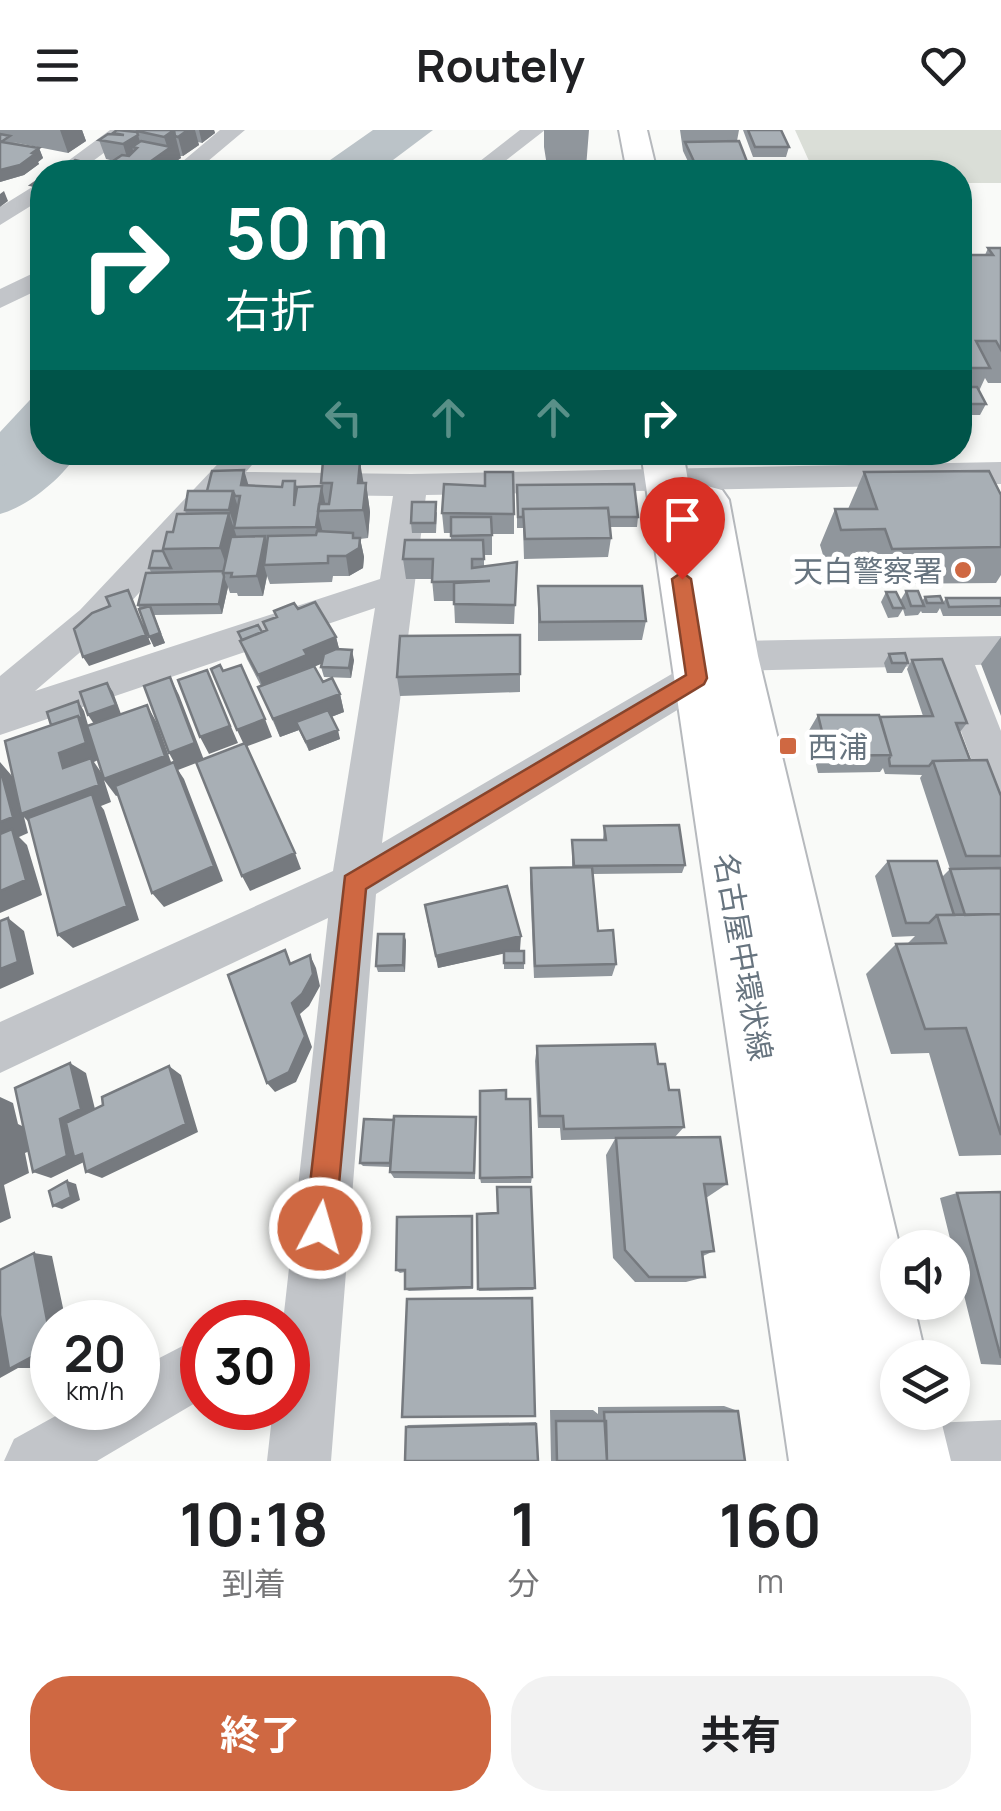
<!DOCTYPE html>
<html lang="ja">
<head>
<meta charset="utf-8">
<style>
  body { margin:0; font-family:Manrope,"Noto Sans JP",sans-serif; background:#f2f2f2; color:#202124; height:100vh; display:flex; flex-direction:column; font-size:38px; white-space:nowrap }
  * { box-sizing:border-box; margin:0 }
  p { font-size:32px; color:#757577 }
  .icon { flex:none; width:55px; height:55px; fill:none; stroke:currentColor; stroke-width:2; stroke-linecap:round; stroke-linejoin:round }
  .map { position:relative; height:1331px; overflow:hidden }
  .drawer { display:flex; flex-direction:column; background:#fff; flex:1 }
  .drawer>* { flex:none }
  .guide { position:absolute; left:30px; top:30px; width:942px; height:305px; border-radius:40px; box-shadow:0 5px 15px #0003; background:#00695c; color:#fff; overflow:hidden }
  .controls { position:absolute; left:880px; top:1100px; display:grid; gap:20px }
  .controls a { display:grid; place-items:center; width:90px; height:90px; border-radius:50%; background:#fff; box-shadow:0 5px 15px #0003; font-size:50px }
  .speed { position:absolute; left:30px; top:1170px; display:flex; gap:20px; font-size:50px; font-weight:700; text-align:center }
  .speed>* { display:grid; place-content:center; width:130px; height:130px; border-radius:50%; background:#fff; box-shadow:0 5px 15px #0003; line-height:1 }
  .speed small { font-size:25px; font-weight:400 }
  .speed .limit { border:15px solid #d22; background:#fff; color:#111 }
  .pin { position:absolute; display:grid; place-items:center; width:85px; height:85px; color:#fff; margin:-102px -42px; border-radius:50% 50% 50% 0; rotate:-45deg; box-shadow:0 0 10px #0007 }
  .pin .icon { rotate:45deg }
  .me { position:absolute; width:110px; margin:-55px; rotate:6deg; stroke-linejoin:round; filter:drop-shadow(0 0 8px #0008) }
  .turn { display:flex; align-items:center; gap:35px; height:210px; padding:0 30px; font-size:45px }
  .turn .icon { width:130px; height:130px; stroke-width:2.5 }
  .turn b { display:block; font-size:70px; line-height:85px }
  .lanes { display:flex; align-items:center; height:95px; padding:0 30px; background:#0003; justify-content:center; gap:50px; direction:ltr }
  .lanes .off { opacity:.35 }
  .eta { display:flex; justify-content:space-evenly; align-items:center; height:170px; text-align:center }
  .eta b { font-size:60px; font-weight:700; line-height:70px }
  .cta { display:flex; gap:20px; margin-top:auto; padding:20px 30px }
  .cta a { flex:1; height:115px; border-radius:40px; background:#cf6842; color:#fff; font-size:40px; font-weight:700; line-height:115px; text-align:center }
  .cta a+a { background:#f2f2f2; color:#202124 }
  header { display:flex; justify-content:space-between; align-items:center; height:130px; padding:0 30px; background:#fff; font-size:45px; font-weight:700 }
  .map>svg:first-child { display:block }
  .green { fill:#daded7 }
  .water { fill:#bbc3c8 }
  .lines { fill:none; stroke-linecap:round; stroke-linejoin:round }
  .river { fill:#bbc3c8; fill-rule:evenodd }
  .major-casing { stroke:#b6b9bd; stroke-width:4 }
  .minor { fill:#c2c5c9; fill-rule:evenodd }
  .major { fill:#fff; fill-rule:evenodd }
  .wall { fill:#90969c }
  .shaded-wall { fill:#767a7f }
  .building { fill:#a8afb5; stroke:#767a7f; stroke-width:2.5 }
  .route { fill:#cf6842; stroke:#87442b; stroke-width:2.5 }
  .poi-dot { fill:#cf6842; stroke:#fff; stroke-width:4 }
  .labels { text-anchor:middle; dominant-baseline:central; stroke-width:10; stroke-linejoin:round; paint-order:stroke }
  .poi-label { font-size:30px; fill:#67747f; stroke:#fff; text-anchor:end }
  .street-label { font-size:30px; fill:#67747f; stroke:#fff }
</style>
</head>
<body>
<header><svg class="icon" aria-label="menu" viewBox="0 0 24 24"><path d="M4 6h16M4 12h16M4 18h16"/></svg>Routely<svg class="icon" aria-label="heart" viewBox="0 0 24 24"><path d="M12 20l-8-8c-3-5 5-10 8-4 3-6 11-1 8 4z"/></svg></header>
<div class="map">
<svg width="1001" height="1331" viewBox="0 0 1001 1331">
  <rect width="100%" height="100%" fill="#f9faf8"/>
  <path class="green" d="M795,0H1001V53H960V42H814Z"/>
  <path class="water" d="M373,0H433L377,42H313Z
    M42,257L44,323L0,363V302Z"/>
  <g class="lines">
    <path class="river" d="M42,308V322H79C62,348 29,376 0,384V338Z"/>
    <defs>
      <path id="major" d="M619,0H647L657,42H627Z
        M641,322H683L690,362L707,356L722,360L729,370L758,526L900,1118L898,1172H913L926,1228H898V1282H939L951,1331H789Z"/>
    </defs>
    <use href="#major" class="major-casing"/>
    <path class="minor" d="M110,0H135L78,42H53Z
      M220,0H245L195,42H170Z
      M520,0H545L491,42H466Z
      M42,51V69L0,95V77Z
      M42,139V158L0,178V159Z
      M229,322H263L246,342L411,344L1001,332V354L426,365L382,713L682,538L696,534L710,538L715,549L710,560L376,764L331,1331H267L273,1278H288V1192H283L328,788L0,943V892L333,741L375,478L0,605V546L80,480ZM227,364L393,366L380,449L35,561L106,500Z
      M1001,506V534L975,535L1001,601V671L986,666L980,653L937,536L733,541L720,536L714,526L720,516L733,511Z
      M202,1206V1269L97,1331H4L14,1309L70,1278H138V1239Z
      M1001,1290V1331H880L878,1325L887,1303L909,1294Z"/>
    <use href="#major" class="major"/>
  </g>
  <path class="wall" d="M0,0H82L86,11L68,23L12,12L39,18L43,28L38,32L39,34L24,45L0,52Z
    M130,0H214L215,3L202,13L198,12L199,15L183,26H180L181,28L175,32L176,37L168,42H106L114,35V31L106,29L99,10Z
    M544,0H589L586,38L547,36L544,17Z
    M680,0H739L737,11L751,42H693L683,21Z
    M743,0H781L789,17L786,27H753Z
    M42,48V76L39,75L31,55Z
    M988,118H1001V253H988L985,248L979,261L986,274L980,285H960V125H985Z
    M252,322H335L334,326L307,331L306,325L305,330L254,331Z
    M335,322H362L361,330H337Z
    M365,322H397L396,326H365Z
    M410,322H460L459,326L411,327Z
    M864,342L1001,365V445L996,453L874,454L867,435H826L820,415L835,379H848Z
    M295,351L297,357L322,356L321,353H366L370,382L368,408L360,409L364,427L363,438L349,446H333L332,452L270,454L267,446L263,466H238L237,463H230L228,457L222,484L154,485L165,513L154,517L138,475L151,442L149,438L163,421L173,402L186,384L185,380L207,361L248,355L282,357Z
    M517,355L638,387L637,397H610L611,408L608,427L524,429L523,398H517Z
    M437,382L436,403H412L411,393Z
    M442,383L514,384V404H492V425H484V436L517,432L514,494L455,493L454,471H434L432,449H406L403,429L451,410V403H444Z
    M538,456L646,491L642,510L538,511Z
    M906,461L922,471L925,467L943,473L937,483H922L921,481L918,485L905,486L903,479L898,487L888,488L881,472L886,462L900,471Z
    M946,468H1001V486H943L940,478Z
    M298,479L336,507L339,519L354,530L351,548L324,547L321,537L322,533L315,536L323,552L340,564L344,582L331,587L340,609L309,621L299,600L280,607L258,557L261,556L247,529L240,511L266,501L263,492L276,487L274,481Z
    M1001,507V586L981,534Z
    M889,524L908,533L902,543H887L884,533Z
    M912,530L967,593L960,602L971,630L1001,666V1025L959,1026L929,923L891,924L866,844L896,814L908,813L915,806L892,807L875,746L888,731L942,747L950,739L920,648L922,645L885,644L883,638L880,642L818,643L808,602L818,585L880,587L923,586L907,539Z
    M520,544V562L400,566L397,547Z
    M604,696L685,735L682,743L593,744L598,801L616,834L612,846L534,848L530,753L531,738L572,737V710H603Z
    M427,789L520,820L514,821L524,833V839H504V823L438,838Z
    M406,810L405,842H378L376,836Z
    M537,916L658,934L684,997L675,1007L727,1054L706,1068L714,1121L703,1126L705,1147L686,1152H635L613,1128L606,1025L615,1009L561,1010L560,998H538L535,931Z
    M506,969L532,1047L531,1053H481L480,1048Z
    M476,987L475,1049L394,1048L390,1042V1037L363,1036L360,1033L394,990Z
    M1001,1062V1235L981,1234L940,1068L957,1063Z
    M498,1083L535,1158L533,1160L479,1161L478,1159Z
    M472,1086L473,1159L409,1161L405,1159V1142L400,1143L396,1140Z
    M724,1276L738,1281L745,1331H551L550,1280H593L598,1284V1277Z
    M536,1292V1294L406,1297L408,1295Z"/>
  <path class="shaded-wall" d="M60,0H82L86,11L68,23Z
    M174,0L181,28L175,32L176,37L168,42H148L147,38L151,31L168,19L164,7Z
    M188,0H195L199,15L183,26L178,7Z
    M199,0H214L215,3L202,13Z
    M138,5L144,25L137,18L132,17L136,29L129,34L123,14Z
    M39,18L43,28L38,32L39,34L24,45L0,52V40Z
    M99,36L102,42H90Z
    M4,61L8,71L0,77V64Z
    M304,322H335L334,326L307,331L306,325L305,330Z
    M360,332L365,361L363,382L358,353Z
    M244,340L250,360L241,355Z
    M366,353L370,382L368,408L363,380Z
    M322,357L326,377L318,381Z
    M233,361L242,390L235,398L229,380Z
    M229,383L238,411L229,443L220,418Z
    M318,383L323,403L321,416L316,397Z
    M353,403L356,420L360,408L364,427L363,438L349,446L346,426Z
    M265,406L271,426L264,435L267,446L263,466L257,446Z
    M224,447L228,457L222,484L219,474Z
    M128,460L151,514L89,536L83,527Z
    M150,476L165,513L154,517L149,507Z
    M336,507L341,526L311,538L265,563L258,545L304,520Z
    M352,520L354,530L351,548L349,538Z
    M207,540L238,613L209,624L200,607Z
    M170,547L179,565L204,630L178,640L184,649L223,751L164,777L152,763L174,632L169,623Z
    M107,553L113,562L121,584L94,594L88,585Z
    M340,564L344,582L300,599L296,592L299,600L280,607L273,589Z
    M78,571L84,581L98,630L94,632L103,645L147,575L157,593L175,643L116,666L104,650L111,672L101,676L104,680L139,790L73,818L58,805L36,700L24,687L28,703L19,707L27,715L42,765L0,783V632L12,646L63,638L59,623L60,611Z
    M265,589L272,607L245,617L237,600Z
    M338,600L340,609L309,621L306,612Z
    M295,723L301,739L250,761L242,746Z
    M8,788L24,801L34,844L0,859V839Z
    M404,804L406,810L405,842L403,835Z
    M521,806L520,820L438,838L436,826Z
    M310,825L316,838L320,856L309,876L300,884L312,917L296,952L275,962L267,953L292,873Z
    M70,933L86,943L97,987L84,1032L51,1048L33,1042L60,989Z
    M169,936L181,945L198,1002L102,1048L86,1042Z
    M0,967L13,973L18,994L28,999L32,1020L25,1023L29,1043L4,1055L11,1088L0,1093Z
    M67,1051L76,1054L80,1070L62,1079L53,1076Z
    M34,1123L52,1126L66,1192H52V1226L30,1238H18L0,1248V1140Z"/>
  <path class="building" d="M117,0L137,2L138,5L123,14L99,10L108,4L124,5L113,3Z
    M138,0H174L164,7L137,1Z
    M174,0H173H188L178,7L175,6Z
    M748,0H781L789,17H755Z
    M0,4L10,6L1,12L39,18L32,23L35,24L20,35L0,40Z
    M141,11L171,17L151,31L147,38L139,37L133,42H106L117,32L113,31L122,25L129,26L137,18L132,17Z
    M739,11L751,42H720L719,38H697L685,12Z
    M75,30L99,36L90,42H61Z
    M41,48H42V57L31,55Z
    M988,118H1001V220L996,211H976L990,238H967L970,242L960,243V125H993Z
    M962,257H977L986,274H960V261Z
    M323,331L360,332L358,353H366L363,380L318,381L319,374H329L332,353H321Z
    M244,340L241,355L282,357L283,351H295L294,376L297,357L322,356L316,397L234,398L240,366H235L233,361H207L212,341Z
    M989,341L1001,365V417L892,419L885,399L841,400L835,379H877L864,342Z
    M485,342H513L514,384L442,383L444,354L485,356Z
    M634,354L638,387H609L608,378L523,379V387H518L517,355Z
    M188,361H233L229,380H185Z
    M412,372H436L435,393H411Z
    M608,378L611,408L525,409L523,379Z
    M229,383L220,418L163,419L167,402H173L177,384Z
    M451,387H491L492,405L451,406Z
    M317,401L353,403V408H360L359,418L346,426H328V433L264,435L268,406L316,405Z
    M265,406L257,446L231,447L232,443H223L231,407Z
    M405,410H483L484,429H472V438L517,432L515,475L454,474V453L490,451L432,452L433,429H403Z
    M153,421H163L171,438H149Z
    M223,441L224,447L219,474L138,475L146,443Z
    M538,456H642L646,491L540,492Z
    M128,460L146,505L83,527L74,499L92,483L110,476L106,467Z
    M906,461H918L924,476H911Z
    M886,462H896L904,478H893Z
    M940,466L943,473H927L925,467Z
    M946,468H1001V476L949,477Z
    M315,472L336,507L304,520L307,525L258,545L240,511L267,500L263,492L277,487L274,481L294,473L298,479Z
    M150,476L160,503L149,507L139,479Z
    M258,495L262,502L242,510L238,502Z
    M520,505V544L397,547L400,506Z
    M336,519L352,520L349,538L321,537L324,524Z
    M905,523L908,533H892L889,524Z
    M942,529L967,593H956L970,630L933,631L929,636H890L889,629L891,625L880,587L933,586L912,530Z
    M220,535L223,541L241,535L265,589L237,600L211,539Z
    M314,536L323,552L332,548L340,564L273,589L258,557Z
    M207,540L230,596L200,607L178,550Z
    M170,547L195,613L169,623L144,556Z
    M107,553L116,575L88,585L80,562Z
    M78,571L83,592L78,586L51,595L47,582Z
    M147,575L165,626L104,649L87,596Z
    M328,580L338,600L306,612L296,592Z
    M818,585H879L891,625L828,626Z
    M78,586L86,613L59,623L63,638L91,628L99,655L21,684L5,611Z
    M245,613L295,723L242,746L196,632Z
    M987,630L1001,666V726H966L933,631Z
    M174,632L214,736L152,763L115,656Z
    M0,638L13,687L0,692Z
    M92,664L127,776L58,805L28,688Z
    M679,695L685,735L574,736L572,710H606L604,696Z
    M12,699L26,750L0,761V704Z
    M888,731H937L954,785H937L929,793H906Z
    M592,737L598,801L613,800L616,834L535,836L531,738Z
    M1001,738V784L965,785L950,739Z
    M507,756L521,806L436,826L425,775Z
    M1001,784V1005L966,898L925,899L896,814L946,813L937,785Z
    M8,788L18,832L0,839V791Z
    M378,804H404L403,835L376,836Z
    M285,820L290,834L310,825L313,844L302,864L292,873L305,906L289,942L267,953L228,845Z
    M504,821H524V833H504Z
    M655,914L658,934H665L669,960H679L684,997L564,999L563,986H540L537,916Z
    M70,933L81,979L60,989L67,1026L33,1042L15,958Z
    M169,936L186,994L86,1042L82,1024L74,1027L66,993L103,975L102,967Z
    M506,960V969H530L532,1047L480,1048V961Z
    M394,986L476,987L474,1043L390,1042Z
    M364,989L394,990L390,1033H360Z
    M720,1007L727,1054H704L714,1121L702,1122L705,1147H649L625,1120L616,1008Z
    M67,1051L71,1067L53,1076L49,1061Z
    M497,1057H531L535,1158L478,1159L477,1084L498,1083Z
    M1001,1062V1228L957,1063Z
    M472,1086V1157L405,1159V1140H396L397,1087Z
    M34,1123L52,1216L9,1239L0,1185V1140Z
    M532,1168L535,1286L402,1287L407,1169Z
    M738,1281L745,1331H607L604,1282Z
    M556,1291H606L607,1331H557Z
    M536,1294L538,1331H405L406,1297Z"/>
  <path class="route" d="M682,442L691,449L707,548L704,554L366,759L335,1098L331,1108L320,1112L309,1108L305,1098L345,746L686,545L672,449Z"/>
  <g class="poi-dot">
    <circle cx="963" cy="440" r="10"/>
    <rect x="778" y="606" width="20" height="20" rx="5"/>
  </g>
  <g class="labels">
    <g class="poi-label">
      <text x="943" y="440">天白警察署</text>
      <text x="808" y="616" text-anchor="start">西浦</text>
    </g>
    <g class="street-label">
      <text transform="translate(744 827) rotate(80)">名古屋中環状線</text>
    </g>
  </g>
</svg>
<div class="controls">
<a><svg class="icon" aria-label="sound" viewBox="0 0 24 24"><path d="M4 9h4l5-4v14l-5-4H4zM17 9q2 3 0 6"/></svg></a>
<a><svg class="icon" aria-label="layers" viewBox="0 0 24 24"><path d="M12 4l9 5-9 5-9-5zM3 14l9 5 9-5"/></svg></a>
</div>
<div class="speed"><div>20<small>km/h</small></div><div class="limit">30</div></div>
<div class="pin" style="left:682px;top:449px;background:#d93025"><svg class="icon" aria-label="arrive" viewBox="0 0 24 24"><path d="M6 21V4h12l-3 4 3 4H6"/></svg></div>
<svg class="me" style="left:320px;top:1098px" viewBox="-20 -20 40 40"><circle r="17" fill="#cf6842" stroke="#fff" stroke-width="3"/><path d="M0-11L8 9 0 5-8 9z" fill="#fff"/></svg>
<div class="guide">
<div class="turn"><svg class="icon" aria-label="right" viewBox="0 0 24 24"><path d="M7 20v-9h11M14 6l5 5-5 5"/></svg><div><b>50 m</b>右折</div></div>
<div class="lanes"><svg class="icon off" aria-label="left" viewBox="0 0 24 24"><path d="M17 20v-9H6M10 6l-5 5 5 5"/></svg><svg class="icon off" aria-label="ahead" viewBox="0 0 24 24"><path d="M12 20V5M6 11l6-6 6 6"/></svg><svg class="icon off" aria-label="ahead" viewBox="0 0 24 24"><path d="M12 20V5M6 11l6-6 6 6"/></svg><svg class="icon" aria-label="right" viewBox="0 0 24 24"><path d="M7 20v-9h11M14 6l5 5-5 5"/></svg></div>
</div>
</div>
<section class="drawer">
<div class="eta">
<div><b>10:18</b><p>到着</p></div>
<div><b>1</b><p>分</p></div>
<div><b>160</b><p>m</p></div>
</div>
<div class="cta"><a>終了</a><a>共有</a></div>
</section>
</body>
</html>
